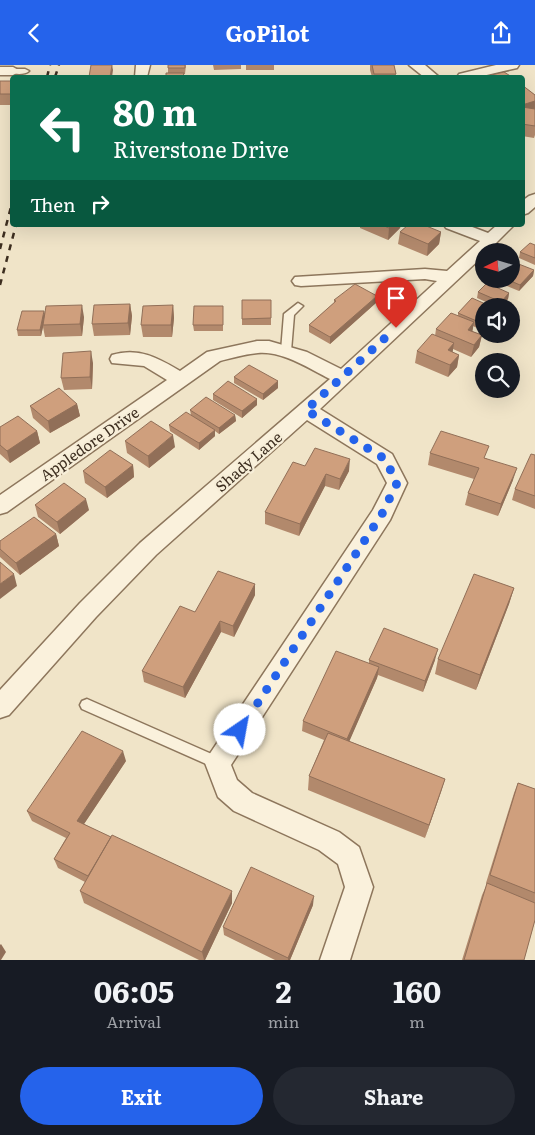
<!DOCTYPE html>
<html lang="en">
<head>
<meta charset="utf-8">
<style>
  body { margin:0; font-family:Literata,serif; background:#242831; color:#f1f3f6; height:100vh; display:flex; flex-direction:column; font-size:19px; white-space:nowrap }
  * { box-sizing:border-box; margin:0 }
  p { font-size:16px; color:#9ea1a6 }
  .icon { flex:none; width:28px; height:28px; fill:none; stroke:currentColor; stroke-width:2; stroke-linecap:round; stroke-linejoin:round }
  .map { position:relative; height:895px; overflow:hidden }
  .panel { display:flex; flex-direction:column; background:#171b24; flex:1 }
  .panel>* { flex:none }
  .banner { position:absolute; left:10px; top:10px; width:515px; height:152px; border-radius:5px; box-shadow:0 5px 20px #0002; background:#0b6e4f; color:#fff; overflow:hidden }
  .needle { width:32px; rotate:265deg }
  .tools { position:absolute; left:475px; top:178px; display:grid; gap:10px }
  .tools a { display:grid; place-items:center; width:45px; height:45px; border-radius:50%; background:#171b24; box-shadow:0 5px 20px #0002; font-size:25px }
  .pin { position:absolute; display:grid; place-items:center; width:42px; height:42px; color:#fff; margin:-51px -21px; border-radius:50% 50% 50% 0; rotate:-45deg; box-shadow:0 0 5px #0007 }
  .pin .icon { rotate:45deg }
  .me { position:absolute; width:55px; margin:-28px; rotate:33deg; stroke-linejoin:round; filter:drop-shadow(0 0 4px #0008) }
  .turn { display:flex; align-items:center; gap:18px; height:105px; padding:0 20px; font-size:22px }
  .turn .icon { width:65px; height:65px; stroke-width:2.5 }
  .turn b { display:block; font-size:35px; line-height:42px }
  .then { display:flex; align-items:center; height:48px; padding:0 20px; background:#0003; gap:10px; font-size:19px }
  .eta { display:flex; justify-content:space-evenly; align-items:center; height:85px; text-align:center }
  .eta b { font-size:30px; font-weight:700; line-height:35px }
  .action { display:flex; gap:10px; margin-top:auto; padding:10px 20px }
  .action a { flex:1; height:58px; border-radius:30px; background:#2563eb; color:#fff; font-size:20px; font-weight:700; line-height:58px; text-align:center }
  .action a+a { background:#242831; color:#f1f3f6 }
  header { display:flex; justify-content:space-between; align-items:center; height:65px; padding:0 20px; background:#2563eb; color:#fff; font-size:22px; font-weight:700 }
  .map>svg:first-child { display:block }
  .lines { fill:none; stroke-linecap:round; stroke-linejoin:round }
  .lane-casing { stroke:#8d765c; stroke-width:3 }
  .street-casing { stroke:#8d765c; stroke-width:3 }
  .lane { fill:#faf1dc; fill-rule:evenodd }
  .street { fill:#faf1dc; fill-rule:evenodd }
  .rail { stroke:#3d2e20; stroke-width:2.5; stroke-dasharray:6 6; stroke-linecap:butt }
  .wall { fill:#b2896c }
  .shaded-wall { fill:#916f58 }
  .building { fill:#cf9f7d; stroke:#916f58 }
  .route { stroke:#2563eb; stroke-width:9; stroke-dasharray:0 16.2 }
  .labels { text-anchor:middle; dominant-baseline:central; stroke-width:4.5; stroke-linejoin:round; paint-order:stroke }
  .street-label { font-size:15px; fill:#3d2e20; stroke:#f7eed8 }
</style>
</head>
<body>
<header><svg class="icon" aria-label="back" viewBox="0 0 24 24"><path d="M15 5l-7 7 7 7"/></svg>GoPilot<svg class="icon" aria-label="share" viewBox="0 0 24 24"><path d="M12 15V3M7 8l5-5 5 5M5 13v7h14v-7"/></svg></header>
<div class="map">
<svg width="535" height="895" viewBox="0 0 535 895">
  <rect width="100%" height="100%" fill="#f0e4c8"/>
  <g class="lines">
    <defs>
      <path id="lane" d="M10,4H25L29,6C25,10 16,9 10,8Z
        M298,238L303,241L294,250L291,286L286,289L281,286L284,249Z
        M87,634L223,694L225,698L223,702L218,704L213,702L82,644L80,640L82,636Z"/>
      <path id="street" d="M136,0H150L147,12H135Z
        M409,0H425L439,12H424Z
        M496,0H519L517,3L478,12H457L459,9Z
        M0,2H13L20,6L13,10H0Z
        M535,129V142L528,148L522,150V136L529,131Z
        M444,160H467L488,168L497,160H514L488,186H484V190L320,344L392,389L407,418L390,455L231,700L237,715L252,728L339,767L359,782L373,822L350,895H320L345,822L338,799L319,785L234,746L218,732L205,698L209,690L373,445L387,418L377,399L307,355L156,490L96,552L9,650L0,653V625L80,538L140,478L330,314C308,303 283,286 258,288C245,289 232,293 220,296L7,447L0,449V430L167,315L144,301L112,298L110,294L112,290C139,282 158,293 180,306L207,287L257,276H269L307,287L341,304L437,216L425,214L301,221L295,220L292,216L295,212L425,204L447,206L480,176L446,163Z"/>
    </defs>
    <use href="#lane" class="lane-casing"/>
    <use href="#street" class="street-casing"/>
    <use href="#lane" class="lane"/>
    <use href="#street" class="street"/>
    <path class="rail" d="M47,12L50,0
      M55,12L59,0
      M0,184L12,138
      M0,220L16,160"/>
  </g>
  <path class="wall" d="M186,0L185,9H184V12H166L168,8V3Z
    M213,0H241V4L214,5Z
    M246,0H274V5H246Z
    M370,0H394L396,9V12H372L370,5Z
    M0,16H12V40H0Z
    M522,20L535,30V70L534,73L522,71Z
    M360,160H401L400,163L388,175L360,163Z
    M400,167H441L439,179L427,191L398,179Z
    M535,180V200L519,193L520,187Z
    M534,205L533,211L519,226L495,216L496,214H511Z
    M478,227L509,228L508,234L501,241H495L477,233Z
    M242,235H271V260H242Z
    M334,235L377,237L330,279L309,267V260L334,238Z
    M130,239L132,251L130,270L94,271L92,259Z
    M173,240L174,253L172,272H143L141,260Z
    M223,241V266H194L193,260Z
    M490,241L477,263L473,261L472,266L482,270L479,282L471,292L453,284L452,287L459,290L457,302L448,312L415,298L417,286L435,271L436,264L458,250V248Z
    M45,249L84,252L82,271L45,272L43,262L41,271H18L17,265Z
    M93,298L92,324L64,325L61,313Z
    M234,312L278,316V323L263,335L234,318Z
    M213,329L257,334V340L242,353L213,335Z
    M77,339L80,351L50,368L33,353L30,341Z
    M190,345L235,350L236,356L219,369L215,366V371L199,385L170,366L169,360L191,350Z
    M0,362L37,366L40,378L10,398L0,389Z
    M125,376L175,382L149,403L127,388Z
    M430,388L486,393L513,415L498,451L465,440L468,428L474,414L428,400Z
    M535,390V444L512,435L515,424Z
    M133,400L134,412L107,433L85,418L83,406Z
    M305,401L349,406L339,425L325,421L299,471L265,459V447Z
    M35,440L89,445L60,469L38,452Z
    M56,469L59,481L20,510L0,492V476Z
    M255,519V530L234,572L221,567L185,633L144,617L142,606L195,547Z
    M514,523L509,539L476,625L435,609L438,594Z
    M369,595H435L423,627L378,610L377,613L349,676L445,714L425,773L308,725L309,711L324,675L302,666L303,656L369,598Z
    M126,696L84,759L232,838L205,895H199L84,838L80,826L85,817L58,803L54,794L66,773L32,756L27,746Z
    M518,718L535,724V855L524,895H462L482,830L487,819L486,818L514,728Z
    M313,840L290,895H275L224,870L223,862Z"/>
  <path class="shaded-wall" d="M112,0L113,5L112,12H110Z
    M535,36V47L522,51V40Z
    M392,160H401L400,163L388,175L389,163Z
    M441,167L439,179L427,191L428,179Z
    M534,205L533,211L519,226L520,220Z
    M509,228L508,234L501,241H500L501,237Z
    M377,231V237L330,279V272Z
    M130,239L132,251L130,270L128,258Z
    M82,240L84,252L82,271L80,259Z
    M173,240L174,253L172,272L171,260Z
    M44,246L46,252L43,260V262L41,271L40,265Z
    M484,251V256L477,263L479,257Z
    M474,257L472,269L468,265Z
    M482,270L479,282L471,292L474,280Z
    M454,278L452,291L448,285Z
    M91,286L93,298L92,324L90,312Z
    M459,290L457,302L448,312L450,300Z
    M278,316V323L263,335V329Z
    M257,334V340L242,353V346Z
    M77,339L80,351L50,368L48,356Z
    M235,350L236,356L219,369V363Z
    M215,365V371L199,385V378Z
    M37,366L40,378L10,398L7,386Z
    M173,370L175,382L149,403L148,391Z
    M350,394L349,406L339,425L340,414Z
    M133,400L134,412L107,433L105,422Z
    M517,403L513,415L498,451L501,439Z
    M326,409L325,421L299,471L300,459Z
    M86,434L89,445L60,469L57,457Z
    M56,469L59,481L20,510L16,498Z
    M14,509L17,521L0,534V519Z
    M255,519V530L234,572L233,561Z
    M514,523L509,539L476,625L480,610Z
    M220,556L221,567L185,633L183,622Z
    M438,584L435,595L423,627L425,616Z
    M379,602L377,613L346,684L347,674Z
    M123,686L126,696L80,765L77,756Z
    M445,714L441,727L425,773L429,760Z
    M232,826V838L205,895H204L202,887Z
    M314,831L313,840L290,895H288V893Z
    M1,879L6,887L1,895H0V880Z"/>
  <path class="building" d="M91,0H112L110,12H89Z
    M168,0H185V3H168Z
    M372,0H394L396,9H374Z
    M504,7L512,12H483Z
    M166,8H184L183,12H166Z
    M0,16H12V29H0Z
    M522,20L535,30V36L522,40Z
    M522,42L535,44V61L522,59Z
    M382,160H392L389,163Z
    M408,160H424L441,167L428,179L400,167Z
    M530,178L535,180V193L520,187Z
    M511,196L534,205L520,220L506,214H511Z
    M487,218L509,228L501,237L478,227Z
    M355,219L377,231L330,272L309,260L336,236L334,235Z
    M472,233L490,241H484V251L479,257L458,248Z
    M242,235H271V253L242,254Z
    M130,239L128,258L92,259L94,240Z
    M82,240L80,259L43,260L46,241Z
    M173,240L171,260H141L143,241Z
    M194,241H223V260H193Z
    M22,246H44L40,265H17Z
    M451,248L474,257L468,265L482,270L474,280L436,264Z
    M432,269L454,278L448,285L459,290L450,300L417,286Z
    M91,286L90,312L61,313L63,288Z
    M249,300L278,316L263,329L234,312Z
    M228,316L257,334L242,346L213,329Z
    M59,323L77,339L48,356L30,341Z
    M206,332L235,350L219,363L190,345Z
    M186,347L215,365L199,378L169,360Z
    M18,351L37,366L7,386L0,380V362Z
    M151,356L173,370L148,391L125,376Z
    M441,366L489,381L484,393L517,403L501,439L468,428L479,403L430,388Z
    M315,383L350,394L340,414L326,409L300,459L265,447L293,397L305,401Z
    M110,385L133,400L105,422L83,406Z
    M531,389L535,390V431L515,424Z
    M64,418L86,434L57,457L35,440Z
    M34,452L56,469L16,498L0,484V476Z
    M0,497L14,509L0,519Z
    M218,506L255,519L233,561L220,556L183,622L142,606L180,541L195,547Z
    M474,509L514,523L480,610L438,594Z
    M384,563L438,584L425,616L369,595Z
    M336,586L379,602L347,674L303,656Z
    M82,666L123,686L77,756L111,772L88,811L54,794L70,768L27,746Z
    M328,668L445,714L429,760L309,711Z
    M518,718L535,724V828L490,810Z
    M112,770L232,826L202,887L80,826Z
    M251,802L314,831L288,893L223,862Z
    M487,818L535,838V855L524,895H464Z"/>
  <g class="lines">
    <path class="route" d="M240,665L382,449L397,418L385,394L306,345L396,263"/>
  </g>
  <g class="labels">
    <g class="street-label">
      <text transform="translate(89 378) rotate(-35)">Appledore Drive</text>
      <text transform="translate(248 396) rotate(-41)">Shady Lane</text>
    </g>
  </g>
</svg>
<div class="tools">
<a><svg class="needle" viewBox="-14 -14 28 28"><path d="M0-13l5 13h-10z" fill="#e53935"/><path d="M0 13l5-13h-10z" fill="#9ea1a6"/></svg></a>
<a><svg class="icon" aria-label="sound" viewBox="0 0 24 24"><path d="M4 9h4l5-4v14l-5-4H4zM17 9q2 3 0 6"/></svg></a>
<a><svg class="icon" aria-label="search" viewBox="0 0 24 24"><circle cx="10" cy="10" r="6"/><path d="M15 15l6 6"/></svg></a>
</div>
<div class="pin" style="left:396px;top:263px;background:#d93025"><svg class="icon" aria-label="arrive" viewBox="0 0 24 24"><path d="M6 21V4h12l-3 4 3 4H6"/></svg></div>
<svg class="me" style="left:240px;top:665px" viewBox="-20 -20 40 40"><circle r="19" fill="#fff"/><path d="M0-13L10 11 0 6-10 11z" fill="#2563eb"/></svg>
<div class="banner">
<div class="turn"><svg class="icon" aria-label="left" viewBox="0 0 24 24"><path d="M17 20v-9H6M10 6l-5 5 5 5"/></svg><div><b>80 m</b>Riverstone Drive</div></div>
<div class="then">Then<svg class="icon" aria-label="right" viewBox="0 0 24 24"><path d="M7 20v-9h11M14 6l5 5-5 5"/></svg></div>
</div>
</div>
<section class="panel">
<div class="eta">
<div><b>06:05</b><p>Arrival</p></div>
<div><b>2</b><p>min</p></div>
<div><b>160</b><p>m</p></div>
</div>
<div class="action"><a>Exit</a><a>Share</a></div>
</section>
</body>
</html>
